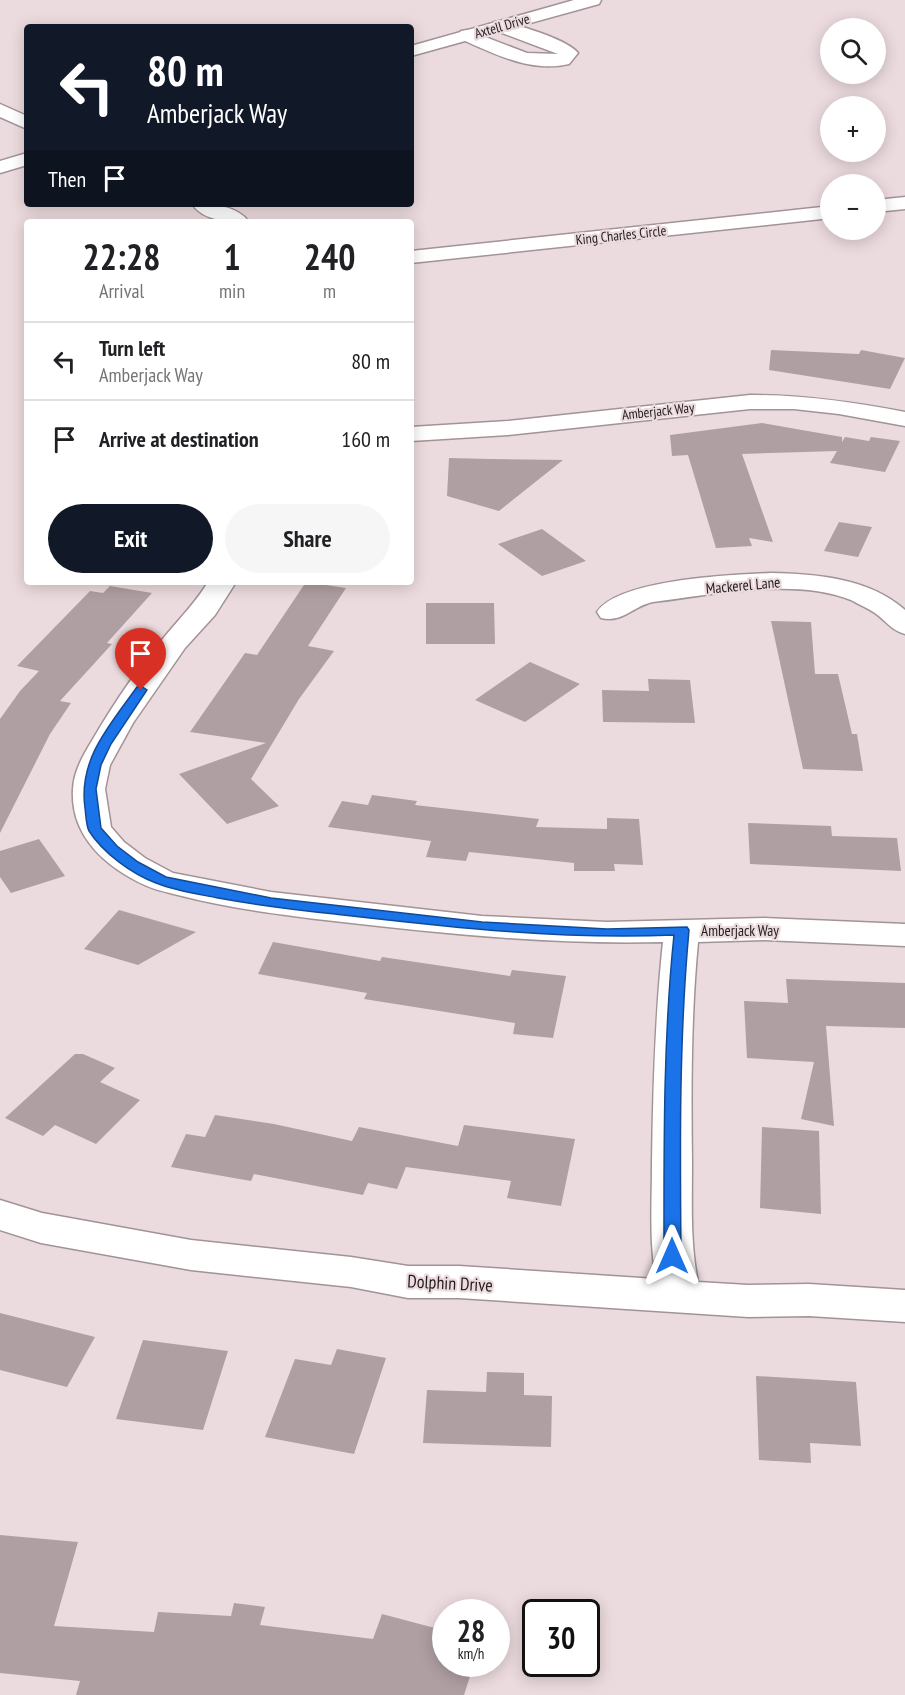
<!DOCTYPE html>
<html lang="en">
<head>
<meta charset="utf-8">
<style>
  body { margin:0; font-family:"PT Sans Narrow",sans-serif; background:#f6f6f6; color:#202124; height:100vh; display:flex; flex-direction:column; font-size:22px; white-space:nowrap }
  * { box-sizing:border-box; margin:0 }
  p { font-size:20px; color:#757577 }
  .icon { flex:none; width:33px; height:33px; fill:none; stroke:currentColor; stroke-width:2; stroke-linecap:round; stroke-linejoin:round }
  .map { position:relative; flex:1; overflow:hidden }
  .drawer { position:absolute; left:24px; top:219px; width:390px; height:366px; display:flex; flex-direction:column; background:#fff; border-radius:6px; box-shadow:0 3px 15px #0003 }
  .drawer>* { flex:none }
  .hud { position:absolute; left:24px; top:24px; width:390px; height:183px; border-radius:6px; box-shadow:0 3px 15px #0003; background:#111827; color:#fff; overflow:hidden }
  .tools { position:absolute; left:820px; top:18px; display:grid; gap:12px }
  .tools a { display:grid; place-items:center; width:66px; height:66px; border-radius:50%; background:#fff; box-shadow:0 3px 15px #0003; font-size:30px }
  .speed { position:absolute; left:432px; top:1599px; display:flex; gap:12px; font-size:30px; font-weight:700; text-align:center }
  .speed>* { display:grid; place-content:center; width:78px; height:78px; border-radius:50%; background:#fff; box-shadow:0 3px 15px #0003; line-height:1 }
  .speed small { font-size:15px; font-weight:400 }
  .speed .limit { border:3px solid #111; border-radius:9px; background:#fff; color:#111 }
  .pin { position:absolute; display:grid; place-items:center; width:51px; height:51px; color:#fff; margin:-62px -26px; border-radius:50% 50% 50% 0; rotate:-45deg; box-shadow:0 0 6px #0007 }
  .pin .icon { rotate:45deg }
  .me { position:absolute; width:66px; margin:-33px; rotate:0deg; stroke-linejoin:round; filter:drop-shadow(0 0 4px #0008) }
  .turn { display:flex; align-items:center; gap:21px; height:126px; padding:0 24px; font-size:27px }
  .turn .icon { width:78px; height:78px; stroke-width:2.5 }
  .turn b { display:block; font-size:42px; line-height:51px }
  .then { display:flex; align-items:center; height:57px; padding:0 24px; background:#0003; gap:12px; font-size:22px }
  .eta { display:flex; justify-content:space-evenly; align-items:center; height:102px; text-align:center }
  .eta b { font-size:36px; font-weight:800; line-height:42px }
  .action { display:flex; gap:12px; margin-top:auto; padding:12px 24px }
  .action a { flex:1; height:69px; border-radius:36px; background:#111827; color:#fff; font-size:24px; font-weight:800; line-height:69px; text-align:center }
  .action a+a { background:#f6f6f6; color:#202124 }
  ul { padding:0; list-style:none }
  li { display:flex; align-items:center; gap:18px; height:78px; padding:0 24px; border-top:2px solid #e0e0e0 }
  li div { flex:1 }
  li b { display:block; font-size:22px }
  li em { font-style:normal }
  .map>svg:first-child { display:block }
  .building { fill:#af9fa2 }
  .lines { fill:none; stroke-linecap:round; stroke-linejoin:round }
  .minor-casing { stroke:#a29396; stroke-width:3 }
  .tertiary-casing { stroke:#a29396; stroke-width:3 }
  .minor { fill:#fff; fill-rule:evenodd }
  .tertiary { fill:#fff; fill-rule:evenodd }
  .route { fill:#1a73e8; stroke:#114b97; stroke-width:1.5 }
  .labels { text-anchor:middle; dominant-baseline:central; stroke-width:4.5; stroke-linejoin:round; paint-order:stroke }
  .far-street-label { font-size:14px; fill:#221c1d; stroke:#ecdbde }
  .street-label { font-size:15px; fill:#221c1d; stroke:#ecdbde }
  .near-street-label { font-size:18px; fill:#221c1d; stroke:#ecdbde }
</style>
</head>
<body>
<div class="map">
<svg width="905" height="1695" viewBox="0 0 905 1695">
  <rect width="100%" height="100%" fill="#ecdbde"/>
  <path class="building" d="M771,350L859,354L861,350L905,358L890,389L769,370Z
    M762,423L842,437V442L845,437L869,441L871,437L900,441L885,472L830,463L837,451L742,454L773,542L749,538L752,546L716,548L688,455L672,456L670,435Z
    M449,458L490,459L563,460L499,511L447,496Z
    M839,522L872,527L858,557L824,551Z
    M542,529L586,561L542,576L498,544Z
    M306,582L346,588L308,646L334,651L299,699L251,779L279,806L227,824L179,774L266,743L190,732L245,653L257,655Z
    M110,586L152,593L107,643L112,644L60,701L71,703L50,734L0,833V719L20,691L39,671L17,666L90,591L103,593Z
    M426,603H494L495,644H426Z
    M771,621L811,622L815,674H838L852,734H857L863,771L803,769Z
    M530,662L580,684L525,722L475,700Z
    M648,679L690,680L695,723L603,722L602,690L649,691Z
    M372,795L417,801L415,805L539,819L536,827L607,829V818L639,819L643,865L614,864L615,871H574V863L469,852L466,861L426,857L431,841L328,827L342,801L368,805Z
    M748,823L831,826L832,836L897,838L901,871L750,864Z
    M39,839L65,876L11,893L0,877V851Z
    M119,910L196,932L138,965L84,949Z
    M273,942L380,961L382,957L510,976L512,970L566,976L553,1038L513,1034L515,1023L364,999L367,993L258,974Z
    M786,979L905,983V1028L826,1026L834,1126L801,1119L814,1062L747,1058L744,1001L788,1003Z
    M75,1054H83L115,1068L100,1082L140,1100L96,1144L55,1125L43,1136L5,1118Z
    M215,1115L274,1124L352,1141L359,1127L458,1146L464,1125L575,1139L561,1206L507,1198L511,1181L406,1167L397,1189L368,1183L363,1195L254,1174L251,1181L171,1167L186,1134L205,1137Z
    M762,1127L819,1131L821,1214L760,1208Z
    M0,1313L95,1337L67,1387L0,1370Z
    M143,1340L228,1351L203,1430L116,1419Z
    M337,1349L386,1358L354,1454L265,1437L295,1359L331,1365Z
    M487,1372L524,1373V1395L552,1396L551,1447L423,1443L427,1390L486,1392Z
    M756,1376L856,1382L861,1446L810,1443L811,1463L759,1460Z
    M0,1535L78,1542L54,1626L154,1632L158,1612L231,1616L234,1603L265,1607L260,1625L373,1639L382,1614L446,1631V1664H474L464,1695H76L80,1681L0,1673Z"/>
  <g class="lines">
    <defs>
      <path id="minor" d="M500,21C518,25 567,39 578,53L569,64C532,73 494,54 461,39L458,35L461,31L467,30L527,53L558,54L494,30L491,26L494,22Z
        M0,104L27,116V129L0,117Z
        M905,197V209L876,212V200Z
        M192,204C211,204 237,205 249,222C231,222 204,222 192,204Z
        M831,206V218L411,263V251Z
        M750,395C803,395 853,402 905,412V426L839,414L794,409H750L508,435L411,441V427L508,421Z
        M771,573C817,574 869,578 905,610V634C891,630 886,621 875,613C868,608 858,604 851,600C794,577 712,595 653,602C633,606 623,623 601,618L597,612C619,579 732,575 771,573Z
        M208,582H236L215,615L185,648L133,723L110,765L105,789L111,827L124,842L145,858L173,873L271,892L482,916L607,922L764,918L905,924V946L764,940L698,942C691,1015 691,1089 692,1163C692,1202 690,1243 698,1282L748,1285L809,1284L905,1290V1322L809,1316L748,1317L459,1298H408L351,1287L191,1270L41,1243L0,1230V1200L42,1213L191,1240L351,1257L408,1266H459L656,1279C649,1241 652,1202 652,1164C653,1090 655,1016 663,942C549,945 438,933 325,920C277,914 229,908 182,896C171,893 158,891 147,886C107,868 70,837 73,789C74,770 84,754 93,739C114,703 139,666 166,635C181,617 196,602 208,582Z"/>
      <path id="tertiary" d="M574,0H601L599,4L411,56V46Z
        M27,153V165L0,173V161Z"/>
    </defs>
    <use href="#minor" class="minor-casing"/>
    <use href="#tertiary" class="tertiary-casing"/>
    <use href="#minor" class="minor"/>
    <use href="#tertiary" class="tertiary"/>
  </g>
  <path class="route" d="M141,686L147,690L111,744L101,765L96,789L101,828L117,846L138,862L166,877L271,898L482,922L607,929L687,927L689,930C679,1038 680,1148 681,1256L678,1261L672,1262L666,1261L664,1256C664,1149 663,1041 674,935C559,940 449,927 335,914C296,910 257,905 218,898C198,894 176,891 156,883C132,874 103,853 89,831C86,825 86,815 85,808C78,759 110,725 137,687Z"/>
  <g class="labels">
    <g class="far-street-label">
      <text transform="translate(502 26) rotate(-16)">Axtell Drive</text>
      <text transform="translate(621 235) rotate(-6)">King Charles Circle</text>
      <text transform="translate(658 411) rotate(-6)">Amberjack Way</text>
    </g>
    <g class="street-label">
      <text transform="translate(743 585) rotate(-5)">Mackerel Lane</text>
      <text x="740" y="930">Amberjack Way</text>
    </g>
    <g class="near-street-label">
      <text transform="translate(450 1283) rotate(3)">Dolphin Drive</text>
    </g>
  </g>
</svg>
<div class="tools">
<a><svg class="icon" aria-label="search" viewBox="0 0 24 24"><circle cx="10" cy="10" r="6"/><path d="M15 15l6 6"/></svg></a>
<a>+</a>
<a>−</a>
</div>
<div class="speed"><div>28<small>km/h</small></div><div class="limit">30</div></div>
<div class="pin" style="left:141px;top:690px;background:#d93025"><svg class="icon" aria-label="arrive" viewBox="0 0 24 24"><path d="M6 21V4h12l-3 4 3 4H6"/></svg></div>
<svg class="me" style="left:672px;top:1256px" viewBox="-20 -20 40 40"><path d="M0-17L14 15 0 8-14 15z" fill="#1a73e8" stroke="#fff" stroke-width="4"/></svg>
<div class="hud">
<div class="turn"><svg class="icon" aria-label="left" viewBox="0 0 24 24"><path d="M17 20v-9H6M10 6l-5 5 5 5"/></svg><div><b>80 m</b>Amberjack Way</div></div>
<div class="then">Then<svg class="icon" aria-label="arrive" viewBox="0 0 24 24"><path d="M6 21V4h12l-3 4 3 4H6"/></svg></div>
</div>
<section class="drawer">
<div class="eta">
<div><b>22:28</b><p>Arrival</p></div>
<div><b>1</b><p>min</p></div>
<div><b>240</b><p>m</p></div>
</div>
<ul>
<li><svg class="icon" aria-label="left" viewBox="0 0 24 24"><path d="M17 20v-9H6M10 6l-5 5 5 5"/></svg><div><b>Turn left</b><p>Amberjack Way</p></div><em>80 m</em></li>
<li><svg class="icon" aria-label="arrive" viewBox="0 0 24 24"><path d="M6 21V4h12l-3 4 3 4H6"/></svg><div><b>Arrive at destination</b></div><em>160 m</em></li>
</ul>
<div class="action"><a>Exit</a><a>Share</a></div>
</section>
</div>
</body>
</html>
